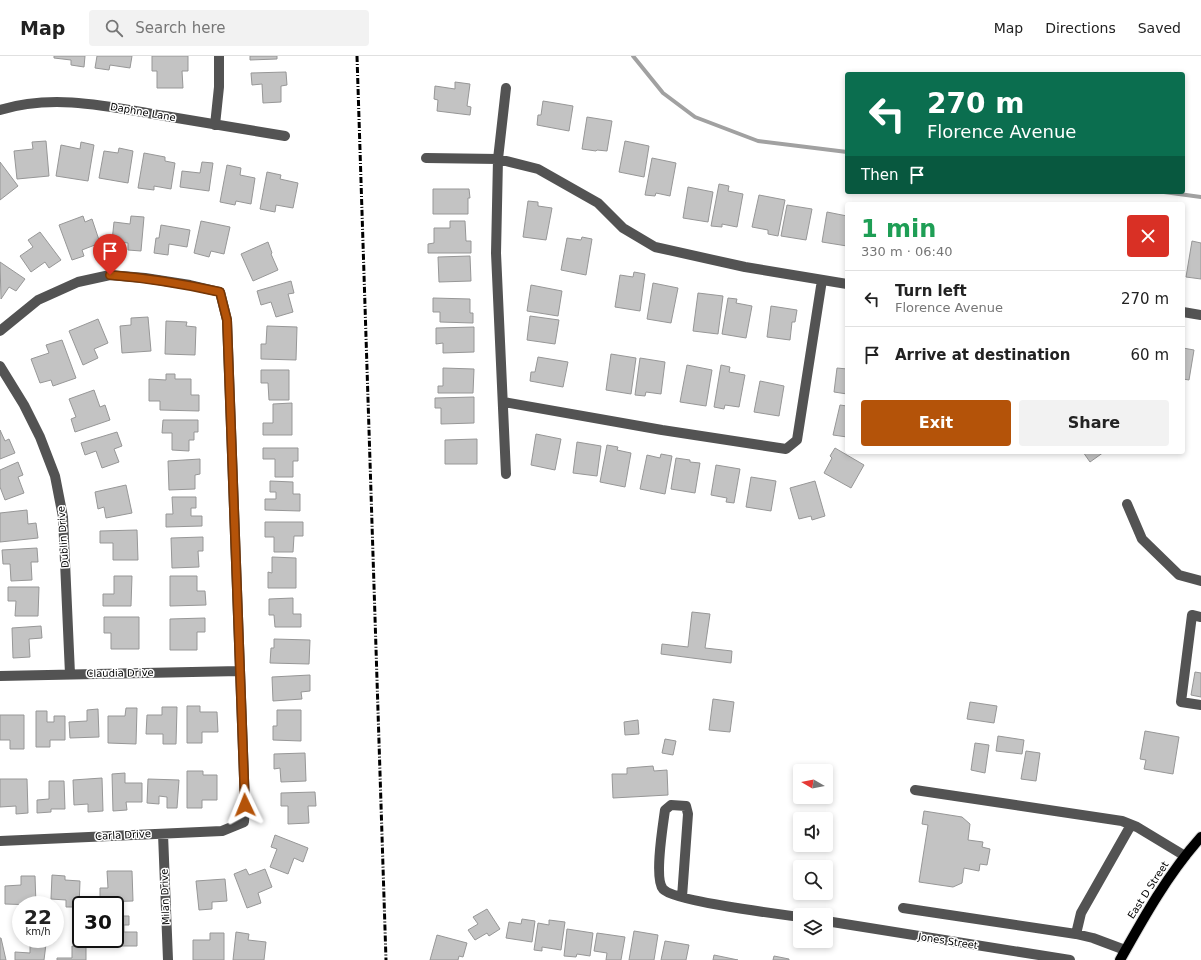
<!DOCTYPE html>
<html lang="en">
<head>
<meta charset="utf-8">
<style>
  body { margin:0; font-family:"DejaVu Sans",sans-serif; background:#f2f2f2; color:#222; height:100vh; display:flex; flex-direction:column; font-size:15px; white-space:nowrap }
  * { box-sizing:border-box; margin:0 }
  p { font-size:13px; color:#767676 }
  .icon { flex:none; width:22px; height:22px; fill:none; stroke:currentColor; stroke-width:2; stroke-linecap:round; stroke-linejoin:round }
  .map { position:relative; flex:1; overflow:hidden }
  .details { position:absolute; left:845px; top:146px; width:340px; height:252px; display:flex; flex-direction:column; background:#fff; border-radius:4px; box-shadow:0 2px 6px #0003 }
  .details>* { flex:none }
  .banner { position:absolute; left:845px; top:16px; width:340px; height:122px; border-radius:4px; box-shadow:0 2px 6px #0003; background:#0b6e4f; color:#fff; overflow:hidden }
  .needle { width:26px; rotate:279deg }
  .controls { position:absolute; left:793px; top:708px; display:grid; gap:8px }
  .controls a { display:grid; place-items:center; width:40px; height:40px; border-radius:4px; background:#fff; box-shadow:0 2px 6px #0003; font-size:20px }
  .speed { position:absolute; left:12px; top:840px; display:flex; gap:8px; font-size:20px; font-weight:700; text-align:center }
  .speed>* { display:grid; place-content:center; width:52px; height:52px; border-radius:50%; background:#fff; box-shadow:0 2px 6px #0003; line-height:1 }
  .speed small { font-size:10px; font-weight:400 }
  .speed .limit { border:2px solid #111; border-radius:6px; background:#fff; color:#111 }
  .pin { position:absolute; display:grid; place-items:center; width:34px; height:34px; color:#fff; margin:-41px -17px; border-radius:50% 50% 50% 0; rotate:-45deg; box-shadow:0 0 4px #0007 }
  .pin .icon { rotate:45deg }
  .me { position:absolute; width:44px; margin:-22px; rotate:358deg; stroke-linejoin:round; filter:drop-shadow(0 0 3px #0008) }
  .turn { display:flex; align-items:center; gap:14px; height:84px; padding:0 16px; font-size:18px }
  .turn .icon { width:52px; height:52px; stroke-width:2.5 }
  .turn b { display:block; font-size:28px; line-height:34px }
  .then { display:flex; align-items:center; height:38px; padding:0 16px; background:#0003; gap:8px; font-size:15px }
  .round { display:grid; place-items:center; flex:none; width:42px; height:42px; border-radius:4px; background:#f2f2f2 }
  .headline { display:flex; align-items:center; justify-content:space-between; height:68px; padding:0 16px }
  h1 { font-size:24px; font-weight:600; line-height:30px; color:#1e9e55 }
  .action { display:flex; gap:8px; margin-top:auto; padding:8px 16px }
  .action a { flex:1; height:46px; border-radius:4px; background:#b45309; color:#fff; font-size:16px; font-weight:600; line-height:46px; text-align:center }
  .action a+a { background:#f2f2f2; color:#222 }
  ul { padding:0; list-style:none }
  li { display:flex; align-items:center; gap:12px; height:56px; padding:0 16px; border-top:1px solid #e0e0e0 }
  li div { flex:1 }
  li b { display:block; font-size:15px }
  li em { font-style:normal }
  header { display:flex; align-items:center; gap:24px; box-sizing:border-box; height:56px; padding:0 20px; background:#fff; border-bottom:1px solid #e0e0e0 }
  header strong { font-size:19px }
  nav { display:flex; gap:22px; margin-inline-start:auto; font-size:14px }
  .search { width:280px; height:36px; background:#f2f2f2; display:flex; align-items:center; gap:10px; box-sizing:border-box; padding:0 14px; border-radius:4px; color:#767676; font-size:15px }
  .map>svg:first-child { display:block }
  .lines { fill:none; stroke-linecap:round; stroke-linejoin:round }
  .stream { stroke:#a1a1a1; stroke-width:4 }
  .building { fill:#c3c3c3; stroke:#979797 }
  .major-casing { stroke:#dbdbdb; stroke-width:12 }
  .minor { stroke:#535353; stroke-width:10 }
  .major { stroke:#000; stroke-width:10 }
  .rail { stroke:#000; stroke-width:3; stroke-dasharray:6 2 1 2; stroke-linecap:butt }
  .route-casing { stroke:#753606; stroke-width:10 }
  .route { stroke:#b45309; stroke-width:7 }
  .labels { text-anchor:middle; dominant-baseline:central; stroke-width:3; stroke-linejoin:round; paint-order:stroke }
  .street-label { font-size:10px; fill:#000; stroke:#fff }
</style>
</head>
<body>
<header>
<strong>Map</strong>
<div class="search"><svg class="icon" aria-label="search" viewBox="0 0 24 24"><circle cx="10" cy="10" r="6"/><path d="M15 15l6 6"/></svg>Search here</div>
<nav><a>Map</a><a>Directions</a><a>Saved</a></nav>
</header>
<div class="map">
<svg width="1201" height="904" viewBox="0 0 1201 904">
  <rect width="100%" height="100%" fill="#fff"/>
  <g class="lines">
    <path class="stream" d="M633,0L663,37L695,61L758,85L847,96
      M1164,136L1201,141"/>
  </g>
  <path class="building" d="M54,0H85L84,11L71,9V4L54,2Z
    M97,0H132L130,12L110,9L109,14L95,12Z
    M152,0H188V15H182L183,32H157V15H152Z
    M250,0H277V3L250,4Z
    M286,16L287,29L281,30V46L263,47L262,28L252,29L251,17Z
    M455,26L470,28L467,50L471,51L470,59L437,55L438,44L434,43L435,30L455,33Z
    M543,45L573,50L569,75L537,69L538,59H541Z
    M587,61L612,65L607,95L597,94L596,95L582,93Z
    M46,85L49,120L17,123L14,95L33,93L32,86Z
    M625,85L649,90L644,121L619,116Z
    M81,86L94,89L88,125L56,120L61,89L80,93Z
    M119,92L133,95L128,127L99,122L104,95L118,97Z
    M144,97L165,101V105L175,107L171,133L154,130V134L138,132Z
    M652,102L676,107L670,140L656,137L655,140L645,139Z
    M0,106L18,130L0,144Z
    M202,106L213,107L209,135L180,131L182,115L200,117Z
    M227,109L241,112L240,119L255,122L251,148L236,145L235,149L220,146Z
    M267,116L281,119L280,123L298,127L293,152L276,149L275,156L260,153Z
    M719,128L729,130L728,135L743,138L737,171L722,168V171L711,170Z
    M688,131L713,136L708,166L683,162Z
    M433,133H469L470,142H468V158H433Z
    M759,139L785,144L778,180L768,178V174L752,171Z
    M528,145L538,146V150L552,152L546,184L523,181Z
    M787,149L812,153L806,184L781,180Z
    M827,156L847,160V190L822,186Z
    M83,160L85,166L92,163L100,187L82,194L84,200L72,204L59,169Z
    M131,160L144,161L141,195L128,194V187L112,185L114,166L130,168Z
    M201,165L230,171L224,198L211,195L209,201L194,197Z
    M450,165H465L466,185H471V197H428V188L434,187V172H450Z
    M161,169L190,174L187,191L169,188L168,199L154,197L156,182H159Z
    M40,176L61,204L49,212L45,206L31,216L20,200L33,191L28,184Z
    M582,181L592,183L586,219L561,214L567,182L581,184Z
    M1192,185L1201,187V223L1186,221Z
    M268,186L272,197L271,198L278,214L253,225L241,198Z
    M470,200L471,225L439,226L438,201Z
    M0,206L25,223L16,235L9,231L1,243Z
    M634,216L645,218L640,255L615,251L620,219L633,221Z
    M291,225L294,237L288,238L293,256L276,261L271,246L261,249L257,235Z
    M653,227L678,232L671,267L647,263Z
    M531,229L562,235L558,260L527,255Z
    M698,237L723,240L718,278L693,275Z
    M433,242L470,243V257H473V267L440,266V256H433Z
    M728,242L737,243L736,247L752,250L746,282L722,278Z
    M771,250L797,254L795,266H792L790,284L767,281Z
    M530,260L559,264L555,288L527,284Z
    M148,261L151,295L122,297L120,270L131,269V262Z
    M98,263L108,287L94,293L98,302L83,309L69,275Z
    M166,265L187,266L186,270L196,271L195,299L165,298Z
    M267,270L297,271L296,304L261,303V288H266Z
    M474,271V296L443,297V287L436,288V272Z
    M62,284L76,322L53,330L51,324L40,327L31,303L49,297L46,289Z
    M1183,292L1194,294L1189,324L1183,323Z
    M611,298L636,302L631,338L606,334Z
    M538,301L568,306L563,331L530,325L531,316H535Z
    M640,302L665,306L661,338L646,336L645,340L635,339Z
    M687,309L712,314L706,350L680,346Z
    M721,309L730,311L729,316L745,319L739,351L725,349L724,353L714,351Z
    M443,312L474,313L473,337H438V330H443Z
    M837,312L847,313V338L834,336Z
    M261,314H289V344H269L268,327H261Z
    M166,318H175V323H191V339H199V355L160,354V345H149V323L166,324Z
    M760,325L784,330L779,360L754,356Z
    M94,334L100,351L105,349L110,364L75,376L71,363L76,361L69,343Z
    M474,341V367L441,368V352H435V342Z
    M292,347V379H263V367H273V348Z
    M840,349L847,350V381L833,379Z
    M163,364H198V376H194V384H189V395L172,394V377H162Z
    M0,374L5,385L9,383L15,397L0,403Z
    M117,376L122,390L114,393L119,406L102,412L96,395L85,399L81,387Z
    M536,378L561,383L555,414L531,409Z
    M477,383V408H445V384Z
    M577,386L601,390L597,420L573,417Z
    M607,389L618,391L617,394L631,397L625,431L600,426Z
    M263,392H298V405H293V421H275V403H263Z
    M835,392L864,409L851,432L824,417L832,402L830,400Z
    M1083,396H1104L1090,406Z
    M661,398L672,400L665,438L640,433L647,399L660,402Z
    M676,402L690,404V406L700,407L695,437L671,433Z
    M200,403V418L195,419V433L169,434L168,405Z
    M18,406L23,419L18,421L24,437L5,444L0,431V414Z
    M716,409L740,413L734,447L726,446L727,442L711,439Z
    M751,421L776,425L771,455L746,451Z
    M270,425L293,426V438H300V455L265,454V443H276V436H270Z
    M815,425L825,460L812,464L811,460L799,463L790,432Z
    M126,429L132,457L106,462L104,451L98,453L95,436Z
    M172,441H196V452H191V460H202V470L166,471V458H173Z
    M27,454L28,468L36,467L38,482L0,486V457Z
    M265,466H303V480H294L293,496H274V481H265Z
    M137,474L138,504H113V487H100V475Z
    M203,481V495H198L199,511L172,512L171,482Z
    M37,492L38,506H31L32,524L11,525L10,508H3L2,494Z
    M272,501L296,502V532H268V516L272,517Z
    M114,520H132L131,550H103V538H114Z
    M170,520H197V535H205L206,549L170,550Z
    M8,531H39L38,560H15L16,545H8Z
    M293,542V558H301V571H275L274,559H269V543Z
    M692,556L710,558L705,592L732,595L731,607L661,598L662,588L688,591Z
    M104,561H139V593H111V577H104Z
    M205,562V576H197V594H170V563Z
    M41,570L42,582L29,583L30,601L13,602L12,572Z
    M274,583L310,584L309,608L270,607L271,592H274Z
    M1195,616L1201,617V641L1191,639Z
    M310,619V635L301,636L302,643L273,645L272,621Z
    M713,643L734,646L730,676L709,674Z
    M970,646L997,650L994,667L967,663Z
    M187,650H200V656H217L218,676H202V687H187Z
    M162,651H177L176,688H163V678H146L147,659H162Z
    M126,652H137L136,688L108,687V660H125Z
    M98,653L99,681L70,682L69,666L87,665V654Z
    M277,654H301V685L273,684V670H277Z
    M36,655H47V666H54V660H65V684H50V691H36Z
    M0,659H24V693H10V684H0Z
    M638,664L639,678L625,679L624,666Z
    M1145,675L1179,681L1173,718L1144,713L1146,704L1140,703Z
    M998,680L1024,684L1022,698L996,695Z
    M665,683L676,685L673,699L662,697Z
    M975,687L989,689L985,717L971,714Z
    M1026,695L1040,697L1036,725L1021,723Z
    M305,697L306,725L281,726L280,712L274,713V698Z
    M653,710L654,715L667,714L668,739L613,742L612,718H627V712Z
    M187,715H203V719H217V744H202V752H187Z
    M125,717V727H142V746H126L127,754L113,755L112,718Z
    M102,722L103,755L88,756V748L74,749L73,724Z
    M0,723H27L28,757L16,758V750L0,751Z
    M148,723L179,724L177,752H167V741L159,740V748L147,747Z
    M49,725H64L65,753H51V756L37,757V744L49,743Z
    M315,736L316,750H308L309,767L288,768V750H281V737Z
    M924,755L962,761L970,768L968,784L983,786L982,791L990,793L987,809L980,808L979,815L964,812L962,827L953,831L919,826L928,769L922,768Z
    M275,779L308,792L303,806L294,802L288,818L270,811L277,793L271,791Z
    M246,813L249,819L265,813L272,831L258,837L261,847L247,852L234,818Z
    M107,815H132L133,845L100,846V832H108Z
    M52,819L65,820V824L80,825L79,851H66V844L51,843Z
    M21,820H35L36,849L5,848V830L21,829Z
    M225,823L227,845L212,846V853L199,854L196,825Z
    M487,853L500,873L489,880L487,877L475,884L468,874L478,868L473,861Z
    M115,860H129V869H124V876H137V890H106V883H115Z
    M522,863L535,865L532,886L506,882L509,866L521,868Z
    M549,864L565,866L561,894L542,891V895L534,894L538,867L549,869Z
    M567,873L593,877L590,900L577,898L576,901L564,900Z
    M634,875L658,879L654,904H629Z
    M236,876L249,878L248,884L266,886L264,904H233Z
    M210,877H224V904H193V884H210Z
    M597,877L625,881L621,904H606L607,897L594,895Z
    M437,879L467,887L463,901L459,900L458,904H430Z
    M0,882H1L6,904H0Z
    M665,885L689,889L686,904H661Z
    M30,887L46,888L44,904H15V896L30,897Z
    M72,890L86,891V904H57V902H72Z
    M714,899L738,904H713Z
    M774,900L789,903V904H773Z"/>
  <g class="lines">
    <defs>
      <path id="major" d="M1120,904C1144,861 1168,818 1201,781"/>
    </defs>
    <use href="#major" class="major-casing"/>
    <path class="minor" d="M506,32L498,103L496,197L506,418
      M0,54C54,37 111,51 165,60C205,67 245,73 285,80
      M215,69L219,31V0
      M426,102L498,103L538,113L598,147L623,172L655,191L745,211L847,228
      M1183,256L1201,259
      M0,275L38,244L78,226L110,219L145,222L190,229L220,236L227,264L245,749L244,766L222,775L0,785
      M0,310L24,349L40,381L55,420L63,461L70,618
      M504,346L662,374L786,393L797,384L822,224
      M1127,448L1142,483L1179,519L1201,525
      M1201,561L1192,559L1181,646L1201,649
      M0,620L240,615
      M915,734L1122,765L1137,771L1185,800
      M163,778L168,904
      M682,841L688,758L686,750L671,749L665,754C663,769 654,823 663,833C673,845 778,858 800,861
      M903,852L1076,878L1093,882L1125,894
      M826,865L1070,904
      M1076,878L1081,857L1131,769"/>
    <use href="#major" class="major"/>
    <path class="rail" d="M357,0L386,904"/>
  </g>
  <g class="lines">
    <defs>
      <path id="route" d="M110,219C147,222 184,228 220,236L227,264L245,749"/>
    </defs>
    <use href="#route" class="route-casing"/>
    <use href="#route" class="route"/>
  </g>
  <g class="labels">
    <g class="street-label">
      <text transform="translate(143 56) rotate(10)">Daphne Lane</text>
      <text transform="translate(63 481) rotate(-94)">Dublin Drive</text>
      <text transform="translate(120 617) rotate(-1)">Claudia Drive</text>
      <text transform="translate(123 779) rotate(-3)">Carla Drive</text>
      <text transform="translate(1148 834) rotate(-57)">East D Street</text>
      <text transform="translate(165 841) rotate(-92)">Milan Drive</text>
      <text transform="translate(948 885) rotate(9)">Jones Street</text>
    </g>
  </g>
</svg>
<div class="controls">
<a><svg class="needle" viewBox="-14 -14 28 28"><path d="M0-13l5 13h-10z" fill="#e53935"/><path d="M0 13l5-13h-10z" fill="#767676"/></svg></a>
<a><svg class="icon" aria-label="sound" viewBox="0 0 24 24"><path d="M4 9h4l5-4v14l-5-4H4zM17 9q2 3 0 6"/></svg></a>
<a><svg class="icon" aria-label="search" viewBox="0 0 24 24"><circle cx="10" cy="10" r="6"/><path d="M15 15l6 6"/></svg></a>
<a><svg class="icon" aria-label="layers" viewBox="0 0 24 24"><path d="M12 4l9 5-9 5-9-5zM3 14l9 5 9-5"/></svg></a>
</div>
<div class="speed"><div>22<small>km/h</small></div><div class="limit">30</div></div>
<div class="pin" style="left:110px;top:219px;background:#d93025"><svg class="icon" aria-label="arrive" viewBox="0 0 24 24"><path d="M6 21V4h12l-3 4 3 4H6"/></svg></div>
<svg class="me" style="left:245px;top:749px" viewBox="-20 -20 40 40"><path d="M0-17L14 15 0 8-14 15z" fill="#b45309" stroke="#fff" stroke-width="4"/></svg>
<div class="banner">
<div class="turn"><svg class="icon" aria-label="left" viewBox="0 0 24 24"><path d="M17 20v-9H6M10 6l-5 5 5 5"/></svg><div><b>270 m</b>Florence Avenue</div></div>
<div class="then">Then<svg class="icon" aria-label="arrive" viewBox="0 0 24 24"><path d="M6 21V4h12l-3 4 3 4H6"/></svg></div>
</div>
<section class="details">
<div class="headline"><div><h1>1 min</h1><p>330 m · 06:40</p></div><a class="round" style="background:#d93025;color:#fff"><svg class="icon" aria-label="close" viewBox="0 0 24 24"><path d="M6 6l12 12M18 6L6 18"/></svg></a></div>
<ul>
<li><svg class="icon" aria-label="left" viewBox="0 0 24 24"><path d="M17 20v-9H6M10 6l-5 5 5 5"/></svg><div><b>Turn left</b><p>Florence Avenue</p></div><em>270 m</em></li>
<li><svg class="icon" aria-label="arrive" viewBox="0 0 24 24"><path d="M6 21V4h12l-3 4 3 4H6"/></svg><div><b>Arrive at destination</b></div><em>60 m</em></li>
</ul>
<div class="action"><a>Exit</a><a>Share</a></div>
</section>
</div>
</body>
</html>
